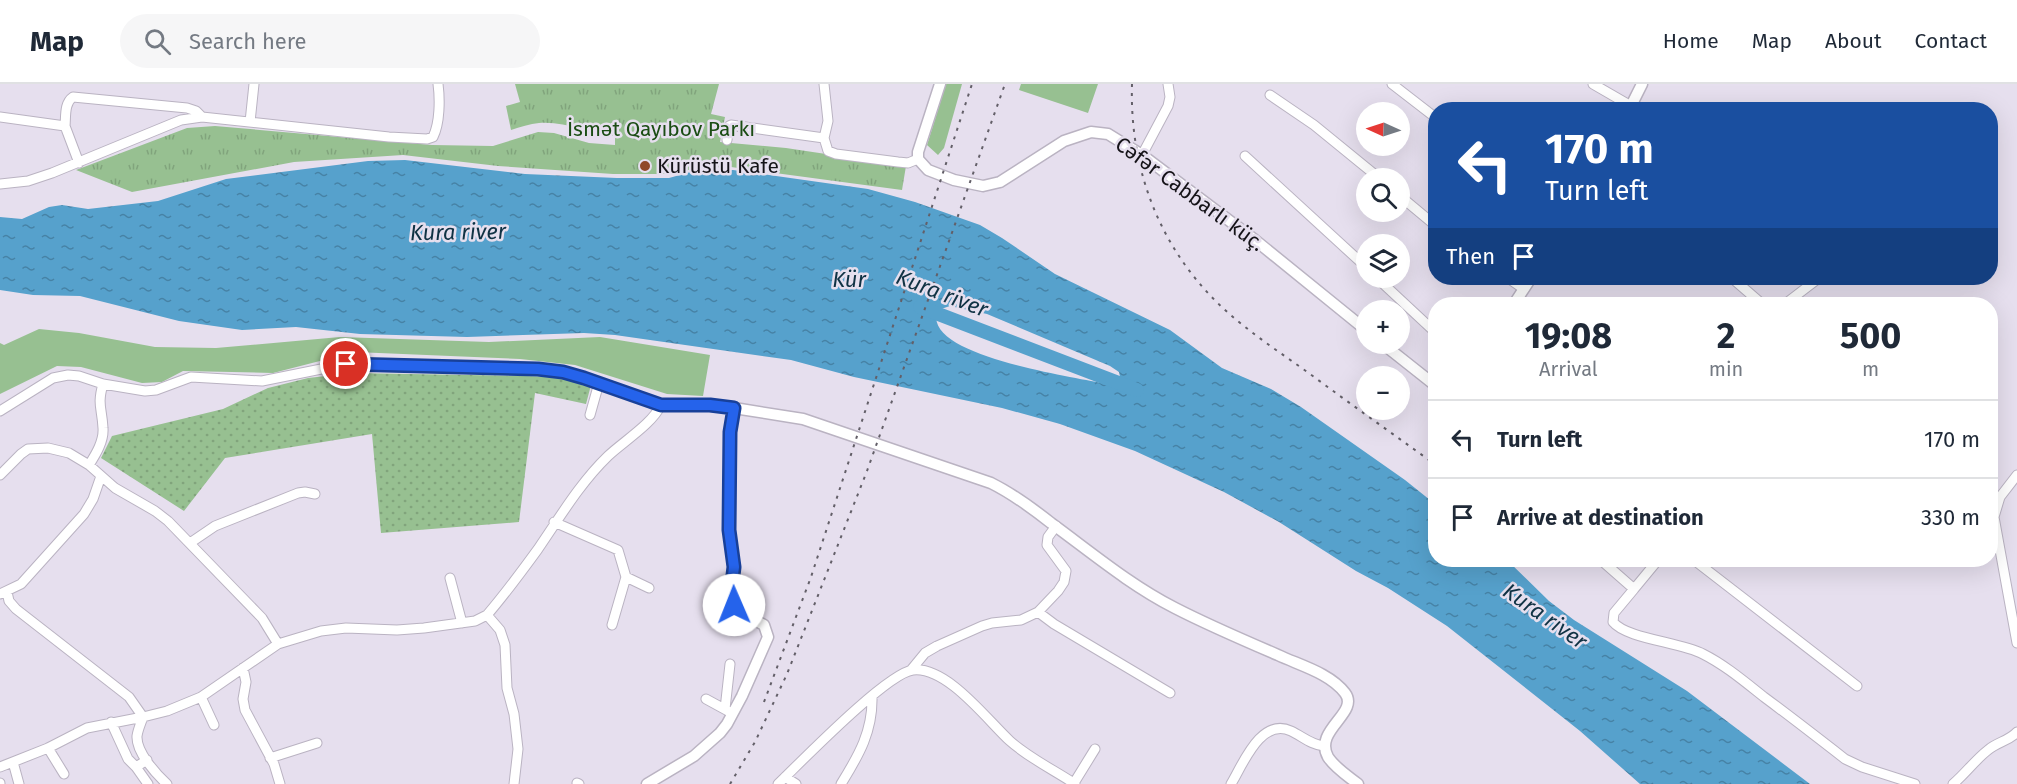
<!DOCTYPE html>
<html lang="en">
<head>
<meta charset="utf-8">
<style>
  body { margin:0; font-family:"Fira Sans",sans-serif; background:#f6f6f7; color:#1f2937; height:100vh; display:flex; flex-direction:column; font-size:22px; white-space:nowrap }
  * { box-sizing:border-box; margin:0 }
  p { font-size:20px; color:#747a83 }
  .icon { flex:none; width:33px; height:33px; fill:none; stroke:currentColor; stroke-width:2; stroke-linecap:round; stroke-linejoin:round }
  .map { position:relative; flex:1; overflow:hidden }
  .sheet { position:absolute; left:1428px; top:213px; width:570px; height:270px; display:flex; flex-direction:column; background:#fff; border-radius:24px; box-shadow:0 6px 24px #0002 }
  .sheet>* { flex:none }
  .hud { position:absolute; left:1428px; top:18px; width:570px; height:183px; border-radius:24px; box-shadow:0 6px 24px #0002; background:#1a4fa0; color:#fff; overflow:hidden }
  .needle { width:39px; rotate:273deg }
  .buttons { position:absolute; left:1356px; top:18px; display:grid; gap:12px }
  .buttons a { display:grid; place-items:center; width:54px; height:54px; border-radius:50%; background:#fff; box-shadow:0 6px 24px #0002; font-size:30px }
  .pin { position:absolute; display:grid; place-items:center; width:51px; height:51px; color:#fff; margin:-26px; border:3px solid #fff; border-radius:50%; box-shadow:0 2px 6px #0007 }
  .me { position:absolute; width:66px; margin:-33px; rotate:359deg; stroke-linejoin:round; filter:drop-shadow(0 0 4px #0008) }
  .turn { display:flex; align-items:center; gap:21px; height:126px; padding:0 18px; font-size:27px }
  .turn .icon { width:78px; height:78px; stroke-width:2.5 }
  .turn b { display:block; font-size:42px; line-height:51px }
  .then { display:flex; align-items:center; height:57px; padding:0 18px; background:#0003; gap:12px; font-size:22px }
  .eta { display:flex; justify-content:space-evenly; align-items:center; height:102px; text-align:center }
  .eta b { font-size:36px; font-weight:700; line-height:42px }
  ul { padding:0; list-style:none }
  li { display:flex; align-items:center; gap:18px; height:78px; padding:0 18px; border-top:2px solid #e0e1e3 }
  li div { flex:1 }
  li b { display:block; font-size:22px }
  li em { font-style:normal }
  header { display:flex; align-items:center; gap:36px; box-sizing:border-box; height:84px; padding:0 30px; background:#fff; border-bottom:2px solid #e0e1e3 }
  header strong { font-size:28px }
  nav { display:flex; gap:33px; margin-inline-start:auto; font-size:21px }
  .search { width:420px; height:54px; background:#f6f6f7; display:flex; align-items:center; gap:15px; box-sizing:border-box; padding:0 21px; border-radius:33px; color:#747a83; font-size:22px }
  .map>svg:first-child { display:block }
  .grass { fill:#97c091 }
  .park { fill:url(#park-tufts) }
  .garden { fill:url(#garden-dots) }
  .water { fill:url(#water-ripples); fill-rule:evenodd }
  .lines { fill:none; stroke-linecap:round; stroke-linejoin:round }
  .river { stroke:#56a1cc; stroke-width:14 }
  .minor-casing { stroke:#bab3c2; stroke-width:11 }
  .tertiary-casing { stroke:#bab3c2; stroke-width:13 }
  .minor { stroke:#fff; stroke-width:9 }
  .tertiary { stroke:#fff; stroke-width:10 }
  .rail { stroke:#635f68; stroke-width:2; stroke-dasharray:3 6; stroke-linecap:butt }
  .route-casing { stroke:#184099; stroke-width:15 }
  .route { stroke:#2563eb; stroke-width:10 }
  .poi-dot { fill:#904827; stroke:#e6dfee; stroke-width:2 }
  .labels { text-anchor:middle; dominant-baseline:central; stroke-width:5; stroke-linejoin:round; paint-order:stroke }
  .park-label { font-size:21px; fill:#1b4d14; stroke:#e6dfee }
  .poi-label { font-size:21px; fill:#151318; stroke:#e6dfee; text-anchor:start }
  .street-label { font-size:21px; fill:#151318; stroke:#e6dfee }
  .water-label { font-size:22px; font-style:italic; fill:#103244; stroke:#e6dfee }
</style>
</head>
<body>
<header>
<strong>Map</strong>
<div class="search"><svg class="icon" aria-label="search" viewBox="0 0 24 24"><circle cx="10" cy="10" r="6"/><path d="M15 15l6 6"/></svg>Search here</div>
<nav><a>Home</a><a>Map</a><a>About</a><a>Contact</a></nav>
</header>
<div class="map">
<svg width="2017" height="700" viewBox="0 0 2017 700">
  <defs>
    <pattern id="park-tufts" width="24" height="20" patternUnits="userSpaceOnUse" patternTransform="scale(1.5)"><rect width="24" height="20" fill="#97c091"/><path d="M3 7l-1-3M5 7V3M7 7l1-3M15 17l-1-3M17 17v-4M19 17l1-3" fill="none" stroke="#81a47c"/></pattern>
    <pattern id="garden-dots" width="8" height="8" patternUnits="userSpaceOnUse" patternTransform="scale(1.5)"><rect width="8" height="8" fill="#97c091"/><path d="M2 2h.1M6 6h.1" fill="none" stroke="#81a47c" stroke-width="1.8" stroke-linecap="round"/></pattern>
    <pattern id="water-ripples" width="26" height="14" patternUnits="userSpaceOnUse" patternTransform="scale(1.5)"><rect width="26" height="14" fill="#56a1cc"/><path d="M2 4q2-2 4 0t4 0M15 11q2-2 4 0t4 0" fill="none" stroke="#4682a5"/></pattern>
  </defs>
  <rect width="100%" height="100%" fill="#e6dfee"/>
  <path class="grass" d="M946,0H962L944,64L938,71L927,61Z
    M1021,0H1098L1088,29L1019,6Z
    M39,245L79,249L155,263L216,264L340,253L489,258L600,253L710,271L703,312L667,310L575,281L520,275L355,268L273,289L183,287L162,298L142,299L81,283L57,282L0,310V259L4,261Z"/>
  <path class="park" d="M515,0H719L711,30L725,33L720,58L786,64L906,82L902,106L731,83L698,84L668,90H613L498,82L403,71L294,78L132,108L76,86L187,44L215,42L432,61L493,62L538,48L554,49L589,59L615,61V52C590,49 565,37 539,39C530,40 520,43 511,46L506,22L520,18Z"/>
  <path class="garden" d="M353,289L526,292L556,293L591,301L586,320L535,309L519,438L381,449L372,350L225,374L184,427L101,374L112,352L223,325L268,304L308,294Z"/>
  <path class="water" d="M405,76L525,90L617,94H669L698,86H733L868,105L915,118L980,141L1002,154L1055,190L1170,246L1222,284L1271,305L1301,323L1405,396L1435,420L1436,476H1507L1549,517L1574,536L1687,607L1810,700H1640L1580,647L1447,542L1388,504L1356,487L1279,438L1224,408L1135,367L1060,340L1002,324L854,293L791,276L615,251L584,249L467,253L360,250L296,243L242,246L179,237L80,212L33,211L0,206V133L22,135L49,123L62,121L88,125L158,117L226,95L368,77ZM950,222L987,230L1110,282L1119,288L1121,298L1114,301L1105,300C1077,293 918,272 938,226Z"/>
  <g class="lines">
    <path class="river" d="M920,223L1137,306"/>
    <defs>
      <path id="minor" d="M824,0L828,37L824,54
        M1392,0L1436,34
        M1593,0L1631,22
        M1270,11L1314,41L1379,94
        M0,33L65,42L79,79
        M250,38L254,0
        M65,42C66,33 64,19 73,13L187,24L196,27L202,33
        M727,56L729,42L731,41L824,54L828,67L836,70L898,78L908,79L918,75
        M1142,71L1168,22L1170,13L1168,0
        M1245,72L1366,183
        M0,100L28,97L52,89L181,36L202,33L389,53L427,55L433,53C440,39 440,15 438,0
        M1400,112L1436,142
        M1377,194L1436,249
        M1508,194L1524,205
        M1732,194L1762,220
        M1785,220L1819,194
        M0,327L53,294L68,291L79,292L103,300L145,307L156,306L191,293L262,297L346,280L538,285L563,288L584,294L661,321L709,320L734,324
        M590,331L599,299
        M89,381C96,370 104,357 103,344C102,324 97,321 103,300
        M0,391L21,370L28,365L48,364L69,369L89,381L115,404L155,427L168,437L262,534L278,560
        M2017,391L2000,413L1994,433L2017,559
        M554,438L618,466L626,493L612,541
        M190,459L215,442L298,409L305,408L315,410
        M1601,476L1634,505L1658,476
        M1694,476L1857,602
        M626,493L649,504
        M450,494L462,539
        M1634,505L1614,529L1613,538C1627,555 1680,558 1703,570C1725,581 1745,598 1764,613C1791,633 1818,654 1845,675L1862,683L1915,700
        M7,508L9,517L16,525L129,613L143,633C141,639 138,645 137,652C136,668 156,690 167,700
        M0,510L21,500L84,430L93,415L101,392
        M1038,528L1054,540L1170,609
        M487,531L500,546L505,561L507,604L514,630L518,665L514,700
        M243,584L246,598L243,615L245,626L274,680L280,700
        M911,586L925,569L937,562L982,542L992,539L1021,536L1038,528L1058,507L1064,498L1066,487L1047,461L1048,453L1056,442
        M201,613L214,641
        M706,615L728,627
        M725,625L730,580
        M111,638L128,675L136,683L147,676
        M48,664L64,690
        M270,674L317,659
        M13,678L19,700
        M0,683L48,664L87,644L143,633L167,627L201,613L278,560L321,547L346,544L397,546L424,544L475,537L487,531C505,510 522,487 538,465C560,433 580,399 608,372C624,357 652,340 661,321
        M136,683L148,700
        M785,693L796,700
        M0,699V700
        M577,699L579,700
        M1074,699L1095,665
        M778,700C801,678 887,589 913,586C947,582 988,637 1010,657C1029,674 1054,686 1075,700
        M841,700C859,671 873,647 872,612
        M1231,700C1243,680 1261,633 1291,647C1302,652 1311,661 1324,662
        M1953,700C1965,690 1975,676 1988,666C1997,658 2009,657 2017,648"/>
      <path id="tertiary" d="M940,0L918,68V75L928,86L954,96L983,102L1000,98L1064,57L1091,48L1108,50L1142,71L1255,156L1366,246
        M1629,26L1642,0
        M1514,220L1531,194
        M1383,260L1436,302
        M647,700L694,672L720,649L727,640L742,612L768,553L764,541L738,527L734,521L731,508L734,483L729,446L730,348L734,324L803,335L991,399C1013,410 1032,424 1051,439C1092,469 1130,501 1175,524C1208,541 1243,556 1278,571C1299,581 1330,589 1345,609C1360,629 1313,646 1328,673C1335,684 1348,692 1358,700"/>
    </defs>
    <use href="#minor" class="minor-casing"/>
    <use href="#tertiary" class="tertiary-casing"/>
    <use href="#minor" class="minor"/>
    <use href="#tertiary" class="tertiary"/>
    <path class="rail" d="M1132,0C1129,96 1168,183 1244,242C1265,259 1288,274 1310,290C1352,321 1394,351 1436,381
      M764,618L811,493L972,0
      M730,700L755,658L787,590L867,387L1005,0"/>
  </g>
  <g class="lines">
    <defs>
      <path id="route" d="M346,280L538,285L563,288L584,294L661,321H710L734,324L730,348L729,446L734,483L731,508L734,521"/>
    </defs>
    <use href="#route" class="route-casing"/>
    <use href="#route" class="route"/>
  </g>
  <circle class="poi-dot" cx="645" cy="82" r="6"/>
  <g class="labels">
    <g class="park-label">
      <text x="661" y="45">İsmət Qayıbov Parkı</text>
    </g>
    <g class="poi-label">
      <text x="657" y="82">Kürüstü Kafe</text>
    </g>
    <g class="street-label">
      <text transform="translate(1190 110) rotate(36)">Cəfər Cabbarlı küç.</text>
    </g>
    <g class="water-label">
      <text transform="translate(458 148) rotate(-1)">Kura river</text>
      <text x="849" y="195">Kür</text>
      <text transform="translate(942 209) rotate(21)">Kura river</text>
      <text transform="translate(1545 532) rotate(35)">Kura river</text>
    </g>
  </g>
</svg>
<div class="buttons">
<a><svg class="needle" viewBox="-14 -14 28 28"><path d="M0-13l5 13h-10z" fill="#e53935"/><path d="M0 13l5-13h-10z" fill="#747a83"/></svg></a>
<a><svg class="icon" aria-label="search" viewBox="0 0 24 24"><circle cx="10" cy="10" r="6"/><path d="M15 15l6 6"/></svg></a>
<a><svg class="icon" aria-label="layers" viewBox="0 0 24 24"><path d="M12 4l9 5-9 5-9-5zM3 14l9 5 9-5"/></svg></a>
<a>+</a>
<a>−</a>
</div>
<div class="pin" style="left:346px;top:280px;background:#d93025"><svg class="icon" aria-label="arrive" viewBox="0 0 24 24"><path d="M6 21V4h12l-3 4 3 4H6"/></svg></div>
<svg class="me" style="left:734px;top:521px" viewBox="-20 -20 40 40"><circle r="19" fill="#fff"/><path d="M0-13L10 11 0 6-10 11z" fill="#2563eb"/></svg>
<div class="hud">
<div class="turn"><svg class="icon" aria-label="left" viewBox="0 0 24 24"><path d="M17 20v-9H6M10 6l-5 5 5 5"/></svg><div><b>170 m</b>Turn left</div></div>
<div class="then">Then<svg class="icon" aria-label="arrive" viewBox="0 0 24 24"><path d="M6 21V4h12l-3 4 3 4H6"/></svg></div>
</div>
<section class="sheet">
<div class="eta">
<div><b>19:08</b><p>Arrival</p></div>
<div><b>2</b><p>min</p></div>
<div><b>500</b><p>m</p></div>
</div>
<ul>
<li><svg class="icon" aria-label="left" viewBox="0 0 24 24"><path d="M17 20v-9H6M10 6l-5 5 5 5"/></svg><div><b>Turn left</b></div><em>170 m</em></li>
<li><svg class="icon" aria-label="arrive" viewBox="0 0 24 24"><path d="M6 21V4h12l-3 4 3 4H6"/></svg><div><b>Arrive at destination</b></div><em>330 m</em></li>
</ul>
</section>
</div>
</body>
</html>
